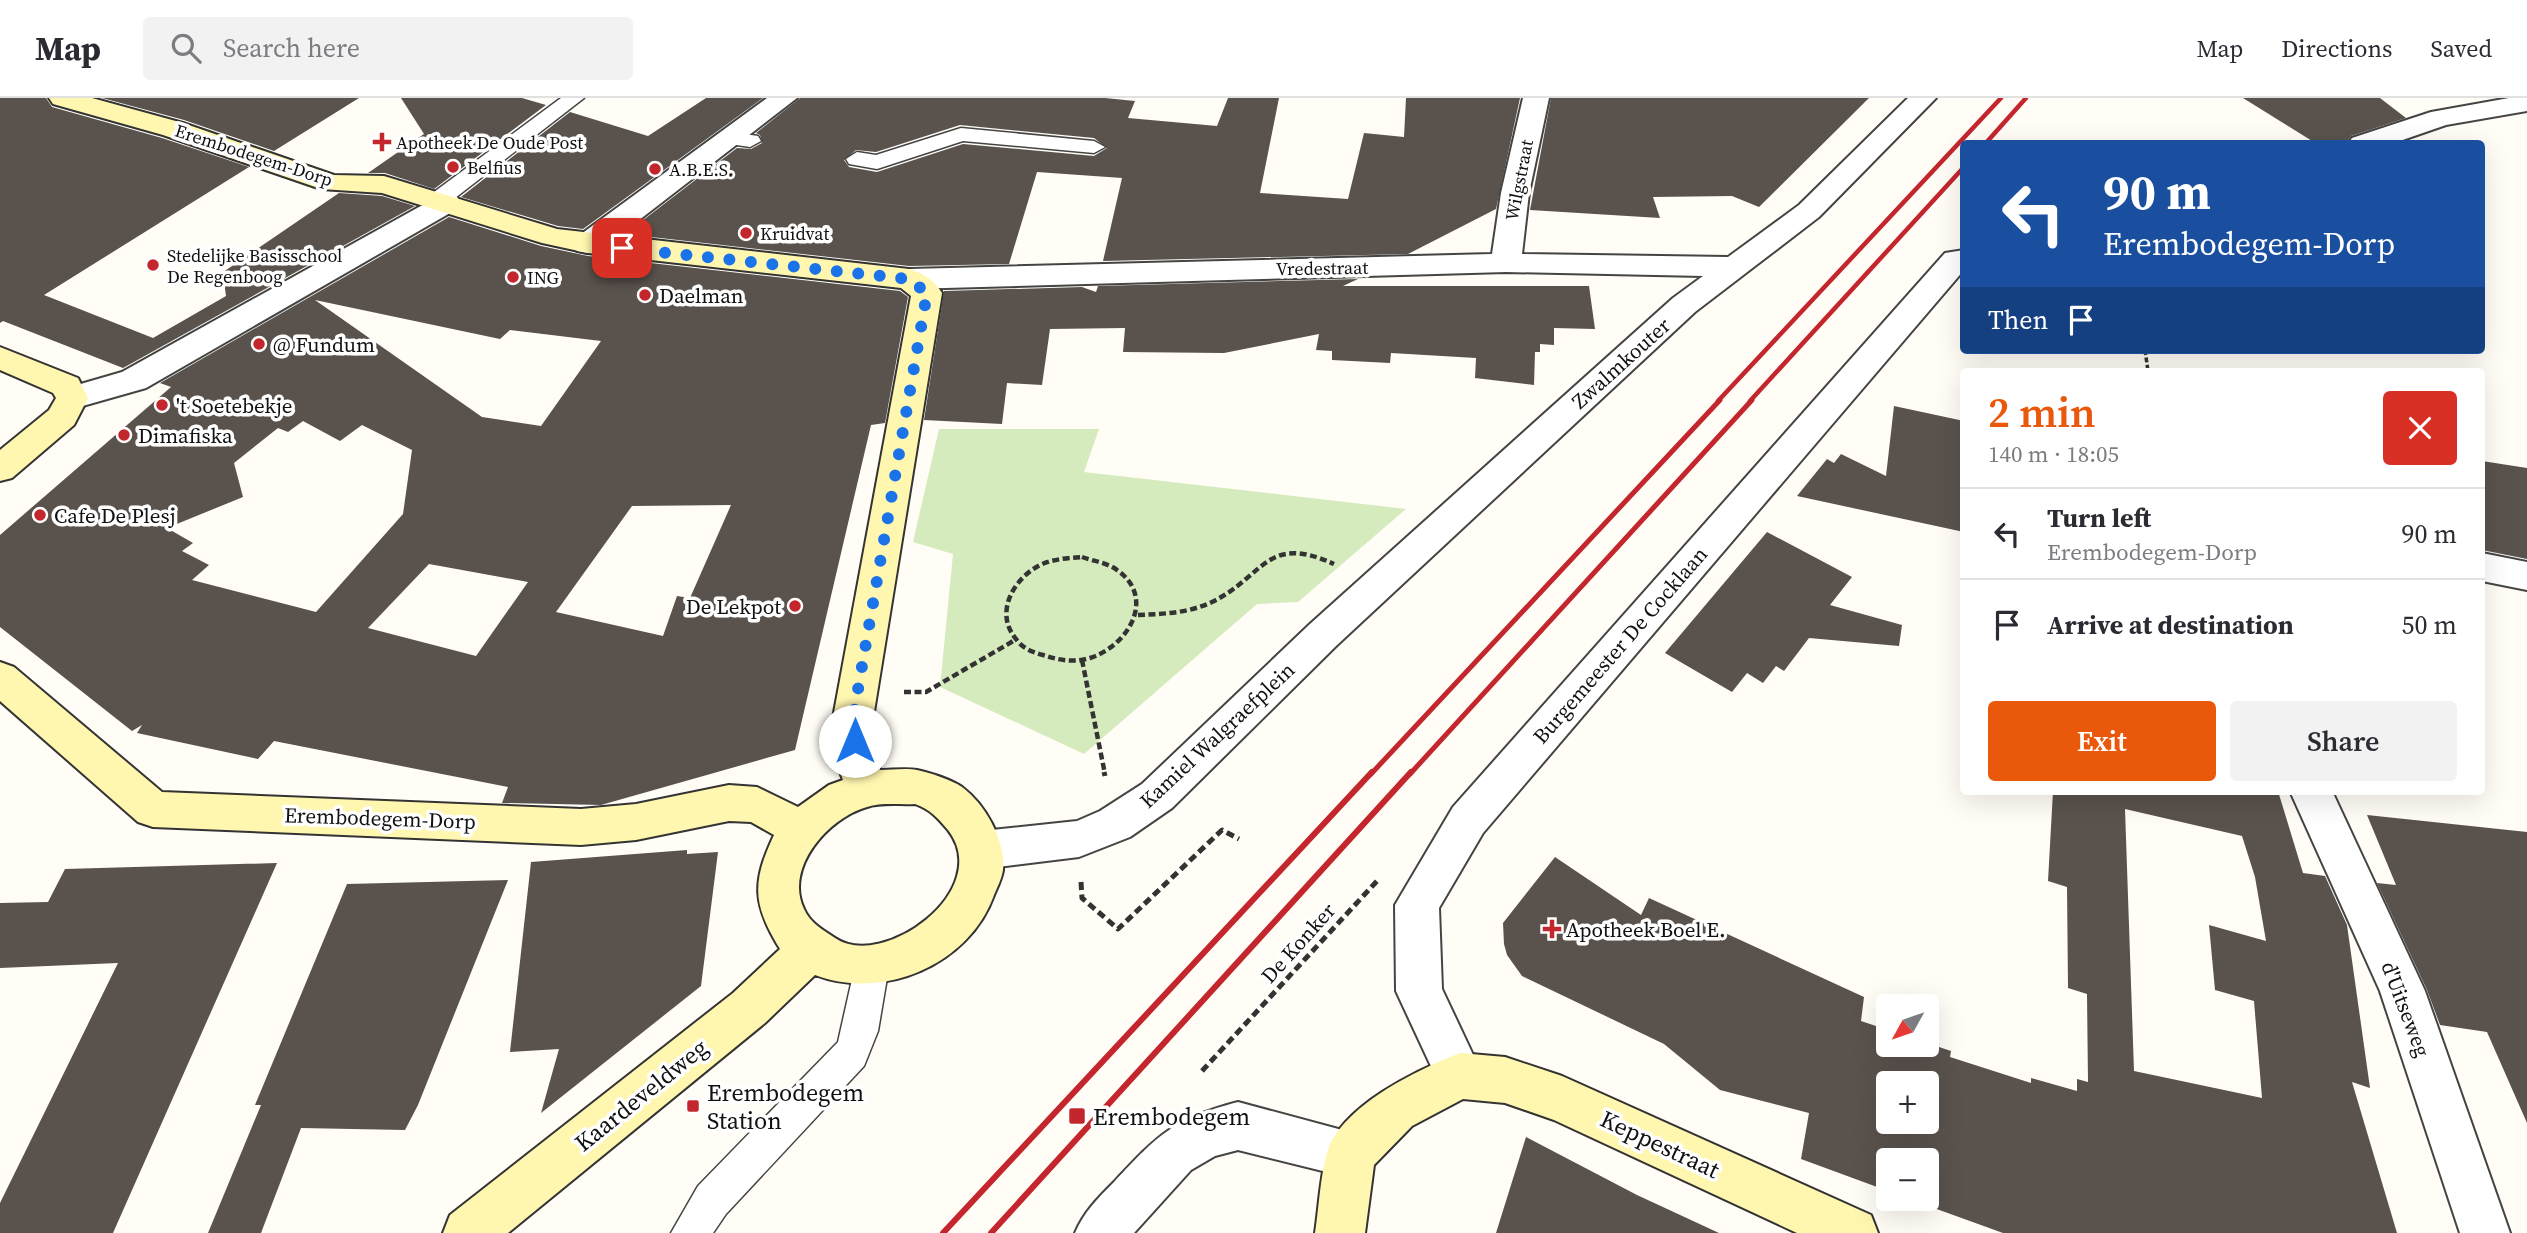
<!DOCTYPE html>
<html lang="en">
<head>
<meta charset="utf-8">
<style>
  body { margin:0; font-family:"Source Serif 4",serif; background:#f2f2f3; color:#2b2b33; height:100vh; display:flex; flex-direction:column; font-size:26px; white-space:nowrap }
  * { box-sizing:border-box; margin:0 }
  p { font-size:23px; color:#7c7c81 }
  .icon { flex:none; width:38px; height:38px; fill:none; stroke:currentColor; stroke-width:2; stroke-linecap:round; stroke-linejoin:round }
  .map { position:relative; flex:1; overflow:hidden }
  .sheet { position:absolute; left:1960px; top:270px; width:525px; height:427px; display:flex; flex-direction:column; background:#fff; border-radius:7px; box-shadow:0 7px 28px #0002 }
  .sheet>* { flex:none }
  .top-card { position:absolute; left:1960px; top:42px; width:525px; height:214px; border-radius:7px; box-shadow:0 7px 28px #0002; background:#1a4fa0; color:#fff; overflow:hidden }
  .needle { width:46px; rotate:230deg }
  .fabs { position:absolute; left:1876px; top:896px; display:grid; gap:14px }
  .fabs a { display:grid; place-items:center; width:63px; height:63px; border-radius:7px; background:#fff; box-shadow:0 7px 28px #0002; font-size:35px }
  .pin { position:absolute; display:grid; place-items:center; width:60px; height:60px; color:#fff; margin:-30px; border-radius:14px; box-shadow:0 4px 10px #0006 }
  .me { position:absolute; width:77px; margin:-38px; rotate:0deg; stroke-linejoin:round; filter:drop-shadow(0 0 5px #0008) }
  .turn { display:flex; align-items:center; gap:24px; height:147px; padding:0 28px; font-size:32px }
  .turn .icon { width:91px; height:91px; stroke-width:2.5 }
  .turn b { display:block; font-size:49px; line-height:60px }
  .then { display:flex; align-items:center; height:66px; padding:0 28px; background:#0003; gap:14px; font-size:26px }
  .round { display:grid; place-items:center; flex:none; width:74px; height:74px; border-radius:7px; background:#f2f2f3 }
  .summary { display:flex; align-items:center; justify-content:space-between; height:119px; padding:0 28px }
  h1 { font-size:42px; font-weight:600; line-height:52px; color:#ea580c }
  .action { display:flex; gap:14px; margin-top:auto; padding:14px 28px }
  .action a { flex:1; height:80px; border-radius:7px; background:#ea580c; color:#fff; font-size:28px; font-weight:600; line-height:80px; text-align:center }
  .action a+a { background:#f2f2f3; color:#2b2b33 }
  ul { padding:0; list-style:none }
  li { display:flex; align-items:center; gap:21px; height:91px; padding:0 28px; border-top:2px solid #e1e1e2 }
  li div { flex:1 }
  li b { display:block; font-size:26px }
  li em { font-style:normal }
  header { display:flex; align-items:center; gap:42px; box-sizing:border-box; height:98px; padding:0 35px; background:#fff; border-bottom:2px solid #e1e1e2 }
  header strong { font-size:33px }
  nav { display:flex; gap:38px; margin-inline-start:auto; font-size:24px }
  .search { width:490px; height:63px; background:#f2f2f3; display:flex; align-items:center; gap:18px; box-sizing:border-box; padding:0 24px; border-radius:7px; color:#7c7c81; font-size:26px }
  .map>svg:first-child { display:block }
  .green { fill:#d5ebbd }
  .building { fill:#5a524d; fill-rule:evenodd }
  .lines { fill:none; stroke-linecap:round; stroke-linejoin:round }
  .lane-casing { stroke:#444; stroke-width:3 }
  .street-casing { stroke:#444; stroke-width:4 }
  .secondary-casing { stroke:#333; stroke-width:4 }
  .path-far2 { stroke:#333; stroke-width:3.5; stroke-dasharray:5 2.5; stroke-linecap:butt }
  .path-far1 { stroke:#333; stroke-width:4.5; stroke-dasharray:7 3.5; stroke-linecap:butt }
  .path { stroke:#333; stroke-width:5; stroke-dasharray:8 4.5; stroke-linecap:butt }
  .lane { fill:#fff; fill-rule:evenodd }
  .street { fill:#fff; fill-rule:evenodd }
  .secondary { fill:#fff6b0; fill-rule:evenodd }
  .rail-far2 { stroke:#c4262e; stroke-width:4.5 }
  .rail-far1 { stroke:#c4262e; stroke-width:5 }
  .rail { stroke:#c4262e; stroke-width:6 }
  .route { stroke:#1a73e8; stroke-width:12; stroke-dasharray:0 21.6 }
  .poi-dot { fill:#c4262e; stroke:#fff; stroke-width:2.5 }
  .labels { text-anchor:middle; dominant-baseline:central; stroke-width:7; stroke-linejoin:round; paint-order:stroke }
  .far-poi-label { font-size:18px; fill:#111; stroke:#fff; text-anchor:start }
  .far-street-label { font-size:18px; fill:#111; stroke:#fff }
  .poi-label { font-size:21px; fill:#111; stroke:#fff; text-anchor:start }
  .street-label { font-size:21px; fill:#111; stroke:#fff }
  .near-poi-label { font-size:24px; fill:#111; stroke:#fff; text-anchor:start }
  .near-street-label { font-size:24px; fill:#111; stroke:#fff }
</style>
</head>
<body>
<header>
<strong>Map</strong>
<div class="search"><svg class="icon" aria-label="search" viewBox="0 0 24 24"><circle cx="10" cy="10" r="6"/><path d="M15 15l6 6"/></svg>Search here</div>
<nav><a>Map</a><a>Directions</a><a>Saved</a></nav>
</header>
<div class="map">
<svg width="2527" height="1135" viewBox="0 0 2527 1135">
  <rect width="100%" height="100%" fill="#fffdf5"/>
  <path class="green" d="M939,331H1099L1084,374L1406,411L1298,504L1257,506L1084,656L940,589L953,456L913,444Z"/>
  <path class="building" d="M0,0H46L52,9L162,40L249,69L44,197L153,240L226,198L224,184L213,181L339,95L382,98L415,108L123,270L3,223L0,225Z
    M102,0H359L274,53L184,22Z
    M401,0H522L546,7L434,91L385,75H368L424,36Z
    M706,0H763L583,131L558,128L461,99L570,14L648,38Z
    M800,0H1105L1135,3L1128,20L1217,28L1228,0H1279L1260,95L1348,101L1364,35L1404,39L1406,0H1520L1496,111L1408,156L1103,163L1122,80L1037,74L1009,166L909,168L625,136L737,50L751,51L762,45L760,37L756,35ZM960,27L1094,40L1107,50L1094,58L963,46L877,74L849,69L844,62L856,52L876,54Z
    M1551,0H1869L1759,109L1732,98L1653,99L1660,120L1530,112Z
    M2243,0H2380L2406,20L2351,38L2346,46H2317Z
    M449,119L541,148L588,158L900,193L908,199L885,325L871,327L795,652L601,707L502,705L508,689L274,643L258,661L137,635L142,627L132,633L0,529V437L171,289L160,285ZM315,202L500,241L510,232L601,243L541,328L482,319ZM303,323L340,343L362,327L412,352L403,416L316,514L192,482L209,467L182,453L193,445L167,430L243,399L234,365L278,330L288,334ZM731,407L690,500L677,498L663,538L556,514L632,408ZM429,466L528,484L476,558L368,530Z
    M1358,181L1343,188H1589L1595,231L1554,230V247L1540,246V254H1535L1534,287L1475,280L1476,260L1391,255L1390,265L1332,262V253L1316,252L1319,236L1224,255L1123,254L1125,230L1050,231L1042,287L1007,285L1002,326L924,322L944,193L1082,189L1096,194L1098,188Z
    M1894,308L1964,323V434L1797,398L1827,361L1834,365L1841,356L1886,378Z
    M2482,363L2527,370V461L2482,452Z
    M1767,434L1852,479L1830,507L1902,527L1899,548L1809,540L1784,573L1776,568L1763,585L1747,575L1732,594L1665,555Z
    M2053,693H2278L2303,775L2325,778L2347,827L2370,990L2352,984L2397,1135H2003L1909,1101H1927V1062H1888V1093L1801,1061L1809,1015L1720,992L1664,946L1522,878L1507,857L1504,846L1503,825L1555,759L1641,817L1649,800L1864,899L1861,923L1888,932V947L1927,945L1951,953L1950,959L2031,985V980L2077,993V981L2088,984L2087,896L2068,890L2067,789L2048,783ZM2125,711L2242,738L2255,779L2266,843L2209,827L2215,892L2254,903L2262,1000L2134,973ZM1888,985H1927V1024H1888Z
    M2367,717L2527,734V1025L2487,934L2440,927L2427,892L2377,785L2396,787Z
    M687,752V756L718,754L701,888L541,1015L559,951L510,954L531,764Z
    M277,765L113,1135H0V1105L118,865L0,870V805L48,804L65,771Z
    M508,782L418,1007L405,1032L301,1030L261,1135H208L261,1007H255L347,786Z
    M1526,1039L1637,1097L1719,1135H1496Z"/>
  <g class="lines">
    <defs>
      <path id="lane" d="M561,0H584L446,107H430L427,102L430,97Z
        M961,30L1094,43L1105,49L1094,55L963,43L877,71L849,66L846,61L857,54L876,57Z
        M731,34L758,38L761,43L750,49L723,45L720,40L723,35Z
        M872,852L884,857L889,868L878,933L864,968L726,1116L713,1135H671L698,1088L838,944L855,868L860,857Z"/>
      <path id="street" d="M767,0H797L599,153L588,155L577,153L573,146L577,139Z
        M1523,0H1549L1529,95L1522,156L1728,159L1799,107L1908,0H1936L1819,119L1695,214L1336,548L1172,710L1130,739L1079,759L982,771L967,765L961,752L967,739L982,733L1077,723L1100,713L1142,686L1310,526L1673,200L1703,178L1506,174L909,191L898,188L894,181L898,174L909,171L1492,156L1501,95Z
        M2509,0H2527V13L2446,27L2391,46H2348L2352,40L2431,14Z
        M447,96L457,99L461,105L457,111L146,290L72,311L60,308L56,300L60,292L122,274L437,99Z
        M1964,152V172L1483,735L1439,810L1442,891L1483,978L1477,994L1460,1001L1443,994L1396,893L1395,807L1453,709L1945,155Z
        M2482,455L2527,464V492L2482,483Z
        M2290,693H2332L2425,893L2510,1135H2460L2380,893Z
        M1238,1004L1368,1039L1375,1056L1368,1073L1351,1080L1238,1052L1215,1058L1191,1072L1134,1135H1075C1084,1114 1098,1100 1114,1084C1159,1036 1173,1021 1238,1004Z"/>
      <path id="secondary" d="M49,0H92L183,25L334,77L384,78L557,131L909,171C923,175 935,183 942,195L873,620L880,672C891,672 906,670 917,672C930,675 950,681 962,689C985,706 1006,743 1003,772C1002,780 997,790 994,797C969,867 883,903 815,877L765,925L508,1135H443L450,1117L733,895L780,851C752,806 752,784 774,737L751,724L729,723L636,742L581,747L153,729L138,724L0,603V564L14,569L162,694L581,711L636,706L729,687L757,689L798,709L829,687L843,682L837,666L833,620L911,198L901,190L588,155L542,145L382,95L321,91L163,37L53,6ZM915,706C931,712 937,719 948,732C995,792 883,873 835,840C823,832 810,825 804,811C784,770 828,720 867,709C882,704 899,707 915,706Z
        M0,249L78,280L88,300L74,327L12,380L0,383V352L49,312L56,300L53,295L0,272Z
        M1460,955L1505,959L1562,978L1871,1117L1878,1135H1797L1554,1022L1505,1005L1463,1001L1412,1028L1374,1067L1365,1135H1315C1319,1109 1320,1080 1327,1055C1341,1008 1417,972 1460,955Z"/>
    </defs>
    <use href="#lane" class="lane-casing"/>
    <use href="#street" class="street-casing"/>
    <use href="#secondary" class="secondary-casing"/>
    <path class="path-far2" d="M2145,252L2148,273"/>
    <path class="path-far1" d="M1082,459C1093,463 1108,465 1117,472C1157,500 1128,548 1090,560C1074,565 1058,562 1043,557C1032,554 1022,550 1016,541C994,515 1013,481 1040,467C1053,461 1068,460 1082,459Z
      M1138,517C1163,516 1189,515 1212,504C1265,478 1266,435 1334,466
      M1082,562L1105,676
      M904,594H926L1015,542"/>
    <path class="path" d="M1104,674L1105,678
      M1081,784L1082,800L1118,831L1222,732L1239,741
      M1202,973L1377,783"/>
    <use href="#lane" class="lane"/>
    <use href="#street" class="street"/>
    <use href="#secondary" class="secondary"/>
    <path class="rail-far2" d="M1985,46L2026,0
      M1718,303L2001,0
      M1750,303L1964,69"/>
    <path class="rail-far1" d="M1371,676L1720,302
      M1410,676L1752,302"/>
    <path class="rail" d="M943,1135L1372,674
      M991,1135L1411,674"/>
  </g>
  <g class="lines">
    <path class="route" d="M622,150L909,181L927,195L853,620L855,643"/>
  </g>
  <g class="poi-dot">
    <path d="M378.5 33.5h7v7h7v7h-7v7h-7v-7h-7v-7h7z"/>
    <circle cx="453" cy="69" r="7"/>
    <circle cx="655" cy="71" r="7"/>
    <circle cx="746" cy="135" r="7"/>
    <circle cx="153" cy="167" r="7"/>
    <circle cx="513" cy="179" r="7"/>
    <circle cx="645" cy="197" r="7"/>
    <circle cx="259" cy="246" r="7"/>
    <circle cx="162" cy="307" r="7"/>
    <circle cx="124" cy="337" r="7"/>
    <circle cx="40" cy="417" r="7"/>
    <circle cx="795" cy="508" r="7"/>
    <path d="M1548.5 820.5h7v7h7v7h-7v7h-7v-7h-7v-7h7z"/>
    <rect x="686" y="1001" width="14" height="14" rx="3.5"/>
    <rect x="1068" y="1009" width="18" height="18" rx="3.5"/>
  </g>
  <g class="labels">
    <g class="far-poi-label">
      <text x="396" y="44">Apotheek De Oude Post</text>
      <text x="467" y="69">Belfius</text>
      <text x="669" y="71">A.B.E.S.</text>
      <text x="760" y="135">Kruidvat</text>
      <text x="167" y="157">Stedelijke Basisschool<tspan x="167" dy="21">De Regenboog</tspan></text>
      <text x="527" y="179">ING</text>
    </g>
    <g class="far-street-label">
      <text transform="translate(254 57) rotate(18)">Erembodegem-Dorp</text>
      <text transform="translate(1519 82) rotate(-79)">Wilgstraat</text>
      <text transform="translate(1322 170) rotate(-1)">Vredestraat</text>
    </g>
    <g class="poi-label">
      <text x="659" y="197">Daelman</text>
      <text x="273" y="246">@ Fundum</text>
      <text x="176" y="307">'t Soetebekje</text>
      <text x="138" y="337">Dimafiska</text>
      <text x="54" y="417">Cafe De Plesj</text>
      <text x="781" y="508" text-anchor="end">De Lekpot</text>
      <text x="1566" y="831">Apotheek Boel E.</text>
    </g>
    <g class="street-label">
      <text transform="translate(1621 265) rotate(-42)">Zwalmkouter</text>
      <text transform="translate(1620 547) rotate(-49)">Burgemeester De Cocklaan</text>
      <text transform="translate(1217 637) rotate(-43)">Kamiel Walgraefplein</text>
      <text transform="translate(380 720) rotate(2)">Erembodegem-Dorp</text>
      <text transform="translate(1298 845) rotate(-48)">De Konker</text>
      <text transform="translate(2406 911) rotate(69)">d'Uitseweg</text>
    </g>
    <g class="near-poi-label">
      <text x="707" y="994">Erembodegem<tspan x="707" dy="28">Station</tspan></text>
      <text x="1093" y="1018">Erembodegem</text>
    </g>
    <g class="near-street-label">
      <text transform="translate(641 997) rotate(-39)">Kaardeveldweg</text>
      <text transform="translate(1660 1046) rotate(25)">Keppestraat</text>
    </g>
  </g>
</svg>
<div class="fabs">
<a><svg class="needle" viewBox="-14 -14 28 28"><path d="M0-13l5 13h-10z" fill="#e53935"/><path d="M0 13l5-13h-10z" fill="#7c7c81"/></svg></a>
<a>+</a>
<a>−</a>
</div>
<div class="pin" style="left:622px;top:150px;background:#d93025"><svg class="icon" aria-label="arrive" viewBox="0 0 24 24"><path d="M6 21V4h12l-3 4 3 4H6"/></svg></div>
<svg class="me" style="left:855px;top:643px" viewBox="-20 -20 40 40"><circle r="19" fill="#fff"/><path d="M0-13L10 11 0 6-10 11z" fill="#1a73e8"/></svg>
<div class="top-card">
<div class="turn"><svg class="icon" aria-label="left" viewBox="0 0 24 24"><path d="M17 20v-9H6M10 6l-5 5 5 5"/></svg><div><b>90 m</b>Erembodegem-Dorp</div></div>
<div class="then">Then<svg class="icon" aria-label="arrive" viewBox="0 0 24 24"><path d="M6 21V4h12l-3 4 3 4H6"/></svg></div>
</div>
<section class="sheet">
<div class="summary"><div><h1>2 min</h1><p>140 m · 18:05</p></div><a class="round" style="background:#d93025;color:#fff"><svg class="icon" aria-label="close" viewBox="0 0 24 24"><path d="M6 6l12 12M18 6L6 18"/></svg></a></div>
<ul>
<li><svg class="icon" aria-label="left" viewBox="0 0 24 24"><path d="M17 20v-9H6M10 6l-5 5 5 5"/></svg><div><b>Turn left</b><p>Erembodegem-Dorp</p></div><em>90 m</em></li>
<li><svg class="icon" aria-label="arrive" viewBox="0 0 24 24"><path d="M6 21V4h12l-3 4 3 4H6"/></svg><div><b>Arrive at destination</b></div><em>50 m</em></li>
</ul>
<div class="action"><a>Exit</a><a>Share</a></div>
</section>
</div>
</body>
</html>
